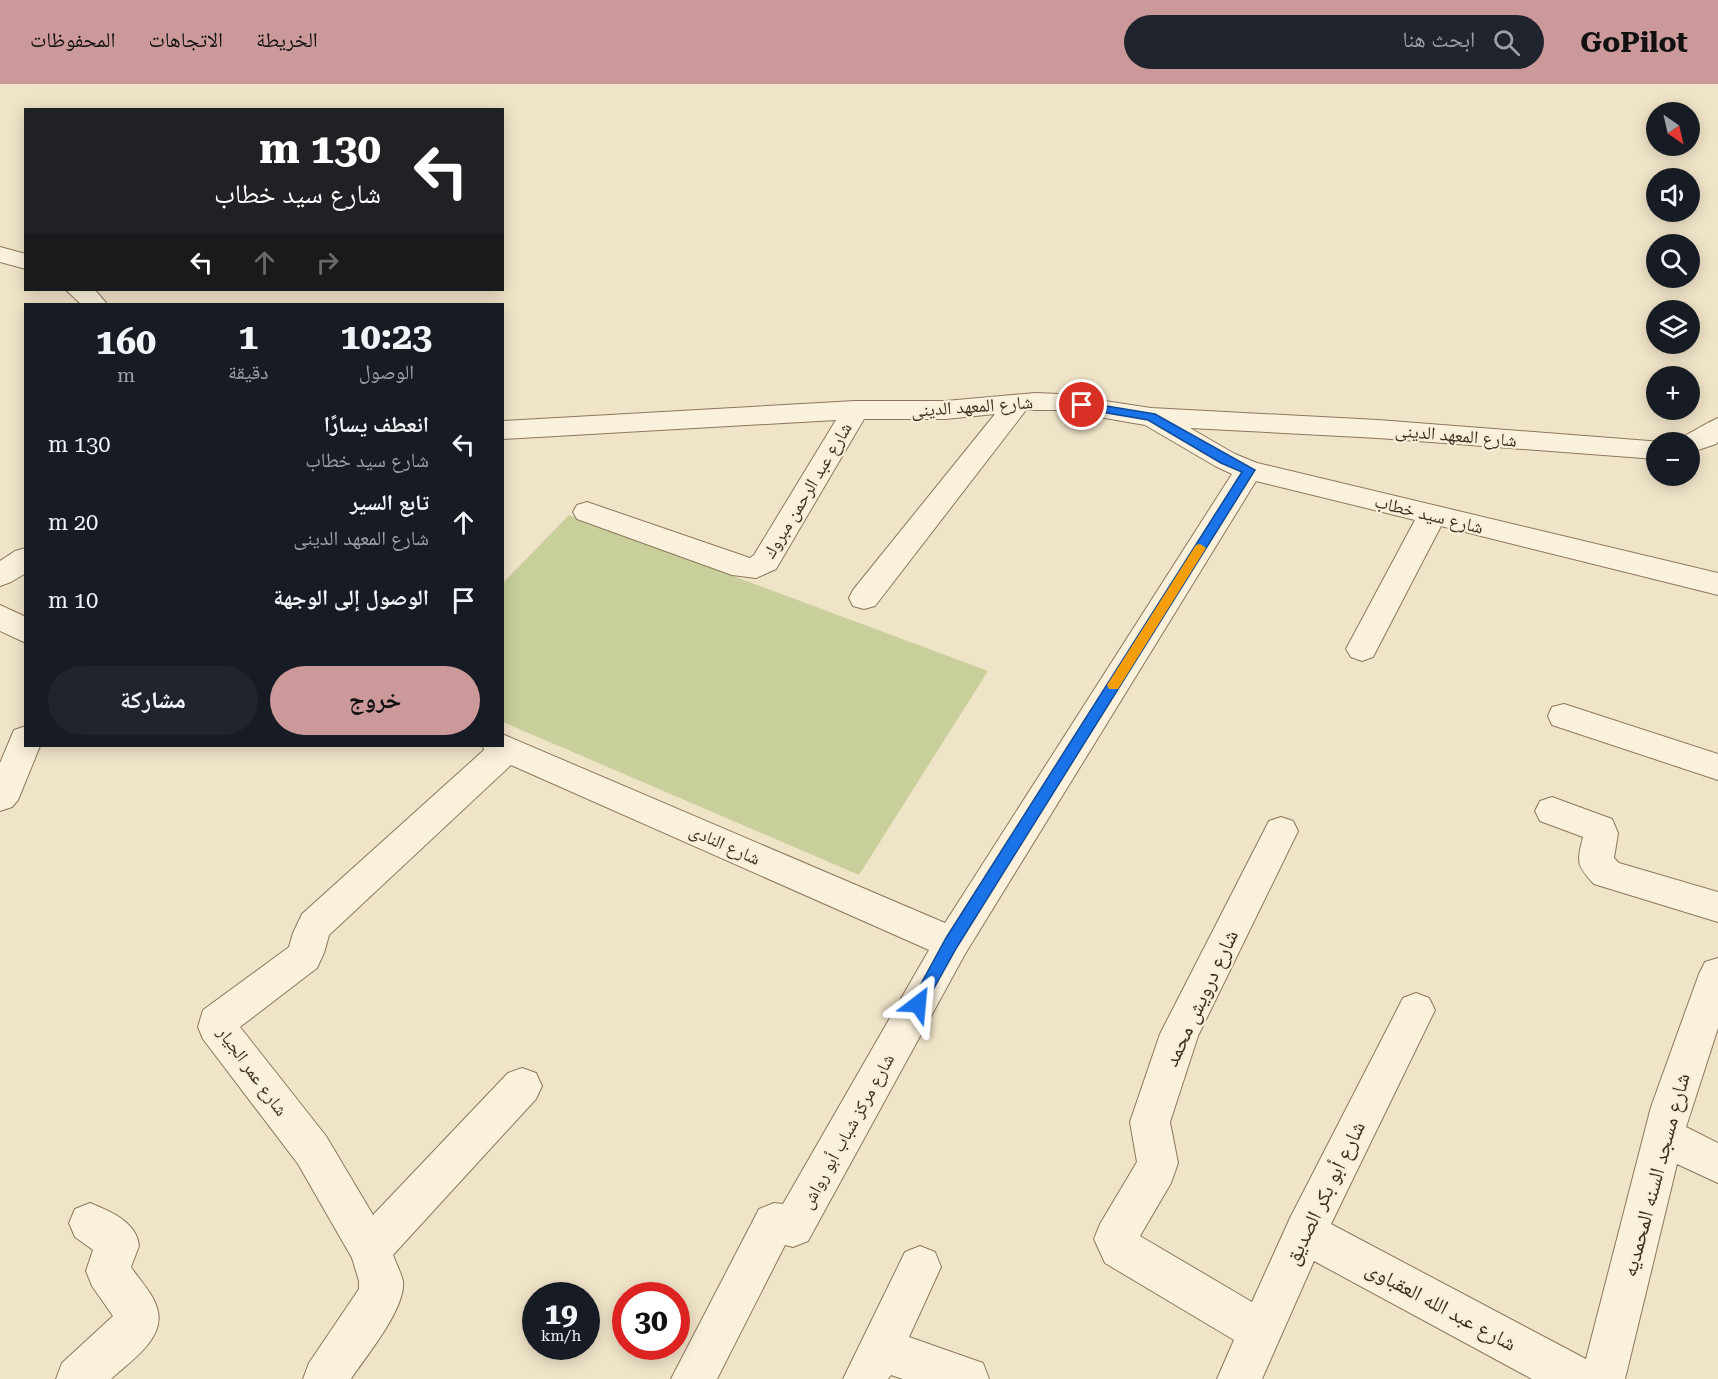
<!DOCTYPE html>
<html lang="ar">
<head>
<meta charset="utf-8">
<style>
  body { margin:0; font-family:"Roboto Serif","Noto Naskh Arabic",serif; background:#20242c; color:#f1f3f6; direction:rtl; height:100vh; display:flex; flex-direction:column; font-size:22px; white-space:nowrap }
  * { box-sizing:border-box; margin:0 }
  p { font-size:20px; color:#9ea1a6 }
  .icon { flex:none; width:33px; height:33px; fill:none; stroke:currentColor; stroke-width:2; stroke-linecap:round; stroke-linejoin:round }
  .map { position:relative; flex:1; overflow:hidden; direction:ltr }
  .details { position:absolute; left:24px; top:219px; width:480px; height:444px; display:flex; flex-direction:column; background:#171b24; border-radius:0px; box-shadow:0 3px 15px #0003; direction:rtl }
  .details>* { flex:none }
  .hud { position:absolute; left:24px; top:24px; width:480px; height:183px; border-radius:0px; box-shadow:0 3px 15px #0003; direction:rtl; background:#202124; color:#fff; overflow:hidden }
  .needle { width:39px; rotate:146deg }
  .fabs { position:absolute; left:1646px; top:18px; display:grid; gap:12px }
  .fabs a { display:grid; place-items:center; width:54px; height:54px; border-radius:50%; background:#171b24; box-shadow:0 3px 15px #0003; font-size:30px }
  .speed { position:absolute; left:522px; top:1198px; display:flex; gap:12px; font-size:30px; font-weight:700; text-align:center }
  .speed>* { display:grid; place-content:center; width:78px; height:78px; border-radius:50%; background:#171b24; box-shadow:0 3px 15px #0003; line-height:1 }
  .speed small { font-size:15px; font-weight:400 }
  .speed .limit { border:9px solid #d22; background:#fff; color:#111 }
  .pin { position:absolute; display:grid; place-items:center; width:51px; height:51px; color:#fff; margin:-26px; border:3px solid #fff; border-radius:50%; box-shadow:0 2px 6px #0007 }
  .me { position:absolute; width:66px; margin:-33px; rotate:29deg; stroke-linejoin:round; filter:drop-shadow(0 0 4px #0008) }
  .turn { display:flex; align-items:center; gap:21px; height:126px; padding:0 24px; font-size:27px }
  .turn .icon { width:78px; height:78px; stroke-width:2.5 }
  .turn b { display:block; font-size:42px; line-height:51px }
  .lanes { display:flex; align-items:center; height:57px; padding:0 24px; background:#0003; justify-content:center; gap:30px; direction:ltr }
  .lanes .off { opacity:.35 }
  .eta { display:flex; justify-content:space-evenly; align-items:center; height:102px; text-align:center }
  .eta b { font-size:36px; font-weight:700; line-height:42px }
  .cta { display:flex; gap:12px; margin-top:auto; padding:12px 24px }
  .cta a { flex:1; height:69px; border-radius:36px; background:#cc999b; color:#111; font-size:24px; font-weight:700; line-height:69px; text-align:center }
  .cta a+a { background:#20242c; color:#f1f3f6 }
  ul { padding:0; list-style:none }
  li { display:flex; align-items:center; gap:18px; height:78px; padding:0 24px }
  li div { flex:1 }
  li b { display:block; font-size:22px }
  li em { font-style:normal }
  header { display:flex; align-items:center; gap:36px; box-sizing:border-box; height:84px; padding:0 30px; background:#cc999b; color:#111 }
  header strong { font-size:28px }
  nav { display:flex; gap:33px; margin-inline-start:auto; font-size:21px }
  .search { width:420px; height:54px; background:#20242c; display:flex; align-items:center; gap:15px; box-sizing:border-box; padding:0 21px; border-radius:33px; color:#9ea1a6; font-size:22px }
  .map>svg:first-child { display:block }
  .green { fill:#c9cf9b }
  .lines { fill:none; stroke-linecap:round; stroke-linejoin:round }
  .minor-casing { stroke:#8d765c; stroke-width:2 }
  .minor { fill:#faf1dc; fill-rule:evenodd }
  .route { fill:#1a73e8; stroke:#114b97; stroke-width:1.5 }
  .slow { fill:#f59e0b }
  .labels { text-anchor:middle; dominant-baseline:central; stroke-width:4.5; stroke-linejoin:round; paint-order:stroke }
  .street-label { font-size:18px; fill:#3d2e20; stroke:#f7eed8 }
  .near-street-label { font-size:21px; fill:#3d2e20; stroke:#f7eed8 }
</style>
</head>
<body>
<header>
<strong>GoPilot</strong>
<div class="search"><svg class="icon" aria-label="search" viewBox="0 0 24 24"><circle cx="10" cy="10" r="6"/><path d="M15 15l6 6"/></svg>ابحث هنا</div>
<nav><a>الخريطة</a><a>الاتجاهات</a><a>المحفوظات</a></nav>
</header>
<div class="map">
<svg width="1718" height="1295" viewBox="0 0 1718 1295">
  <rect width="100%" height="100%" fill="#f0e4c8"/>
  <path class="green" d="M569,431L988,587L859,791L503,638L502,500Z"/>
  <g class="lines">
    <defs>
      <path id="minor" d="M0,163L26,170V185L0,178Z
        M66,206H95L107,220H81Z
        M1036,309L1059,310L1151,324L1378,336L1662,358H1656V375L1378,354L1190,344L1235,370L1257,379L1718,489V511L1441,442L1373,573L1362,577L1351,573L1346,565L1415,436L1256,397L965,870L808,1157L793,1163L785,1161L717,1295H671L759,1125L774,1119L783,1120L929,866L511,681L329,851L324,869L317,884L240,943L326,1052L373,1131L508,989L522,984L536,989L542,1002L536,1015L393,1171C396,1179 401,1189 403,1197C406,1225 366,1272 351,1295H303L309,1279L359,1205V1197L352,1174L298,1080L203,955L198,943L203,926L289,863L293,849L302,830L484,666L483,662H502V650L945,839L1232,390L1215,382L1145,341L1059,326H1026L875,522L864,525L853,522L849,514L853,506L995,330L945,335H864L776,485L756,494L732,491L577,435L573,428L577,421L587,418L750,474L754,471L836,336L502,355V337L855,317H945Z
        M1718,334V358L1716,360L1689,369V358H1676C1678,355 1713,336 1718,334Z
        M26,464V489L11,498L0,502V477L15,467Z
        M0,521L26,533V559L0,547Z
        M1564,620L1718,670V696L1552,641L1548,632L1552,623Z
        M26,642V662H40L18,716L12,723L0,727V679L14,646Z
        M1552,713L1612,735L1618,749L1614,774L1619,779L1718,808V838L1594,800C1576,781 1577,778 1583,753L1540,737L1535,727L1540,717Z
        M1281,733L1293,737L1298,747L1198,952L1170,1038L1178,1079L1171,1099L1140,1152L1252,1218L1290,1134L1403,914L1416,909L1429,914L1435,926L1331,1140L1586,1275L1651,1023L1699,890L1705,878L1718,874V944L1686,1043L1718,1059V1099L1677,1080L1625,1295H1532L1314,1177L1262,1295H1217L1234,1256L1105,1179L1094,1155L1100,1140L1137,1078L1130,1038L1160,950L1269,737Z
        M90,1119C110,1127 137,1138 139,1162L131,1183C140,1197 155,1211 158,1228C164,1256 128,1279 111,1295H56L62,1279L113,1232L92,1202L86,1187L93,1166L75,1153L69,1139L75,1125Z
        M920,1162L935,1168L941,1183L909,1253L983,1279L989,1295H903L891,1291L888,1295H843L905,1168Z"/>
    </defs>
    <use href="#minor" class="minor-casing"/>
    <use href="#minor" class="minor"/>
  </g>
  <path class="route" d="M1082,318L1155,330L1255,386L957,863L923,924L918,926L912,924L910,920L946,854L1242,388L1221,379L1148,336L1078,324V319Z"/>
  <path class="slow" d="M1200,460L1206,464L1118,605H1109L1107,601L1109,598L1196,461Z"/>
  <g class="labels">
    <g class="street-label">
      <text transform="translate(972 322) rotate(-4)">شارع المعهد الدينى</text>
      <text transform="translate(1456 351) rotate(5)">شارع المعهد الدينى</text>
      <text transform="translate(807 406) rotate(-59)">شارع عبد الرحمن مبروك</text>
      <text transform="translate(1429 430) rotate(14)">شارع سيد خطاب</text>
      <text transform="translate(725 760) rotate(24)">شارع النادى</text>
      <text transform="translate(253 987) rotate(54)">شارع عمر الجيار</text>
      <text transform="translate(847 1047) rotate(-61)">شارع مركز شباب أبو رواش</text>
    </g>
    <g class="near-street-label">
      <text transform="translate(1201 914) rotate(-65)">شارع درويش محمد</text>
      <text transform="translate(1656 1091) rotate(-75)">شارع مسجد السنه المحمديه</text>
      <text transform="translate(1325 1109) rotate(-64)">شارع أبو بكر الصديق</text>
      <text transform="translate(1441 1222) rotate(28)">شارع عبد الله العقباوى</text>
    </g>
  </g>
</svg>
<div class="fabs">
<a><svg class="needle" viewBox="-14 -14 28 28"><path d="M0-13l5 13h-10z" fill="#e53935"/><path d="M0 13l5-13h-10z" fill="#9ea1a6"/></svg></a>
<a><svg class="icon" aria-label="sound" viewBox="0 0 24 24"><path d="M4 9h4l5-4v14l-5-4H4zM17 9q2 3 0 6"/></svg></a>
<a><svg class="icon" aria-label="search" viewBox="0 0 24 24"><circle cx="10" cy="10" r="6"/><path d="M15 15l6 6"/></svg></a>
<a><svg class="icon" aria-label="layers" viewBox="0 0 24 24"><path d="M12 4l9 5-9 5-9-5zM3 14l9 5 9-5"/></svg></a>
<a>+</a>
<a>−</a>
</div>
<div class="speed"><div>19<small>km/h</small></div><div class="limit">30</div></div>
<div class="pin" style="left:1082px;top:321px;background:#d93025"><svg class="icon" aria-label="arrive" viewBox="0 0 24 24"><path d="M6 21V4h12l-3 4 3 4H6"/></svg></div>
<svg class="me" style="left:918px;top:920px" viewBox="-20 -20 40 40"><path d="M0-17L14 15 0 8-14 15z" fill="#1a73e8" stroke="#fff" stroke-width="4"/></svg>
<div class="hud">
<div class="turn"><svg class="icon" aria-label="left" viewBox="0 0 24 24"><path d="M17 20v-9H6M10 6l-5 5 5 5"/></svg><div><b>130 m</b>شارع سيد خطاب</div></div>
<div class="lanes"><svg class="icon" aria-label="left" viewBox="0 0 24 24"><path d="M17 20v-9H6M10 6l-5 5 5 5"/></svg><svg class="icon off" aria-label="ahead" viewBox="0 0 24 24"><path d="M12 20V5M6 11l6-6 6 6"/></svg><svg class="icon off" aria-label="right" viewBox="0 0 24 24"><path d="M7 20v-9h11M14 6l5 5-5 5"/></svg></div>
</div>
<section class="details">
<div class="eta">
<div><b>10:23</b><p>الوصول</p></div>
<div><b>1</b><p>دقيقة</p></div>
<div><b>160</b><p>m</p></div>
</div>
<ul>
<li><svg class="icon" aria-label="left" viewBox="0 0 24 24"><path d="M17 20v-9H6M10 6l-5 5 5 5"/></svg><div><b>انعطف يسارًا</b><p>شارع سيد خطاب</p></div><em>130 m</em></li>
<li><svg class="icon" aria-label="ahead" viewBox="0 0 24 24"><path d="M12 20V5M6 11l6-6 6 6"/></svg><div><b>تابع السير</b><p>شارع المعهد الدينى</p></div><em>20 m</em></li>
<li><svg class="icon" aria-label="arrive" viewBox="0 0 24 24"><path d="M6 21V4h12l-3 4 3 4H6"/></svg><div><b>الوصول إلى الوجهة</b></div><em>10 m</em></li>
</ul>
<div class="cta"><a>خروج</a><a>مشاركة</a></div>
</section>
</div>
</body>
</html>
